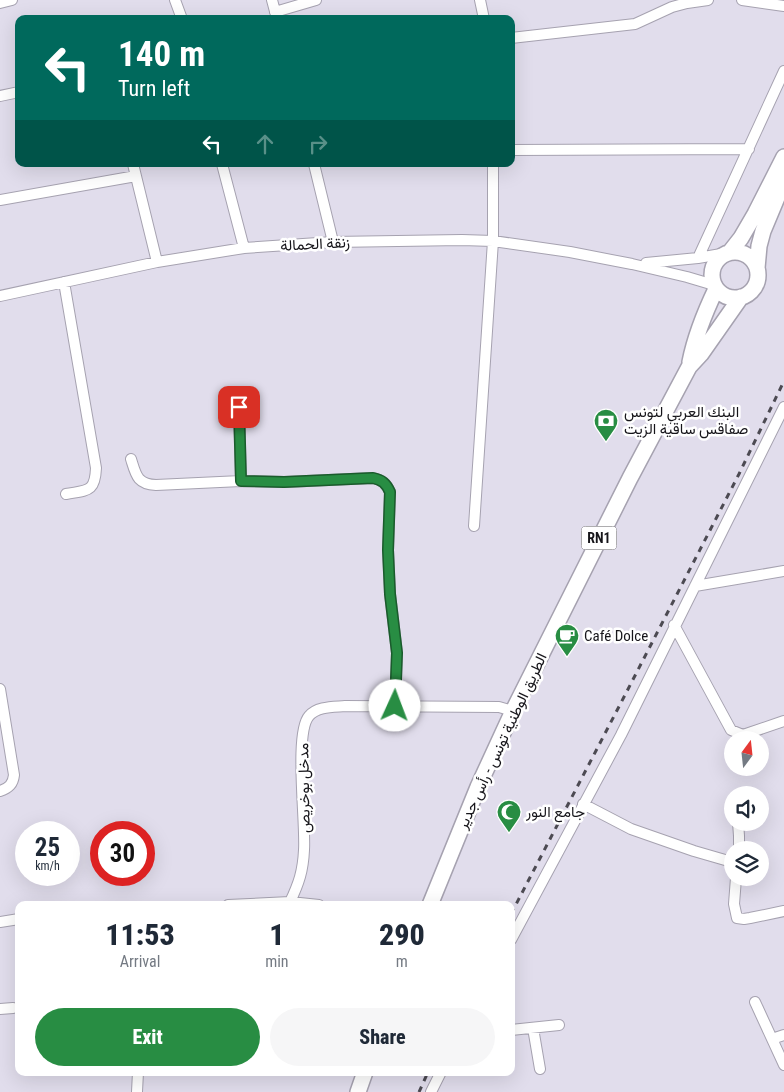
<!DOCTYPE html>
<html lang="en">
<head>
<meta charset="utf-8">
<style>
  body { margin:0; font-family:"Roboto Condensed",Vazirmatn,sans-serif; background:#f6f6f7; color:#1f2937; height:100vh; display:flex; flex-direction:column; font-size:19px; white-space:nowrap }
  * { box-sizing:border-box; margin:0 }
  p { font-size:16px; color:#747a83 }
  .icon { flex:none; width:28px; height:28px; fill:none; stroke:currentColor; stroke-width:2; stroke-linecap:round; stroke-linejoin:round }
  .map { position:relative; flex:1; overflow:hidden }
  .sheet { position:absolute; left:15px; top:901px; width:500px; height:175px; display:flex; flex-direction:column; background:#fff; border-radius:10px; box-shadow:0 5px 20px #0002 }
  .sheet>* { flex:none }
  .banner { position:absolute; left:15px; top:15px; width:500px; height:152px; border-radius:10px; box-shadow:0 5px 20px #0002; background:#00695c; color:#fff; overflow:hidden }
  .needle { width:32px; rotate:15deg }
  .buttons { position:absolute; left:724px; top:731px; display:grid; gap:10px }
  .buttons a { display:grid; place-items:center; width:45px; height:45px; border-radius:50%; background:#fff; box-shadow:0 5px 20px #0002; font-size:25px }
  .speed { position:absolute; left:15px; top:821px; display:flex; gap:10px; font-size:25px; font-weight:700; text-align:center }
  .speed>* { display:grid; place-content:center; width:65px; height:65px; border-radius:50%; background:#fff; box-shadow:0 5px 20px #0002; line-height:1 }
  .speed small { font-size:12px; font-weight:400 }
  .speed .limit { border:8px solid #d22; background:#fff; color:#111 }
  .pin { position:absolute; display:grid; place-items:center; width:42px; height:42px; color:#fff; margin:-21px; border-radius:10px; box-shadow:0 2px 8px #0006 }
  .me { position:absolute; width:55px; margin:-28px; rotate:2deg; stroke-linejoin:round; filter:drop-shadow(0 0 4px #0008) }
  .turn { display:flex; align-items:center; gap:18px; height:105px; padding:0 20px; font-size:22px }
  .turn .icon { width:65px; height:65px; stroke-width:2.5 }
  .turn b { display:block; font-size:35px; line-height:42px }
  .lanes { display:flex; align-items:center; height:48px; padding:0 20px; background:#0003; justify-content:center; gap:25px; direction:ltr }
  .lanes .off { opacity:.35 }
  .eta { display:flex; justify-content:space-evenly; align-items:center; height:85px; text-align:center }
  .eta b { font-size:30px; font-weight:800; line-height:35px }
  .primary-button { display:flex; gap:10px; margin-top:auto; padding:10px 20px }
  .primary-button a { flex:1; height:58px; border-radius:30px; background:#288d43; color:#fff; font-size:20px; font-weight:800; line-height:58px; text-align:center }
  .primary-button a+a { background:#f6f6f7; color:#1f2937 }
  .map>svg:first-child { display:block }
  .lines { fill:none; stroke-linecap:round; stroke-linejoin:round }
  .minor-casing { stroke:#a6a2b0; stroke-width:12 }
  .primary-casing { stroke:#a6a2b0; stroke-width:18 }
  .minor { stroke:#fff; stroke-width:10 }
  .primary { stroke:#fff; stroke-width:15 }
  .rail { stroke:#4c4a52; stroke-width:3; stroke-dasharray:6 6; stroke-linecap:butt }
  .route-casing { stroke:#1a5c2c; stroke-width:12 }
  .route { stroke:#288d43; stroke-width:9 }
  .labels { text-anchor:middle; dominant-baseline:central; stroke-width:5; stroke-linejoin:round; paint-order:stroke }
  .shield { fill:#fff; stroke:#5c5b5f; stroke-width:1 }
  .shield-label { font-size:14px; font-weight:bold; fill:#16151a }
  .street-label { font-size:15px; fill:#16151a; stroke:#fff }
  .poi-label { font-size:15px; fill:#16151a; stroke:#fff; text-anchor:start }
</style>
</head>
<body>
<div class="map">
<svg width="784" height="1092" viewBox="0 0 784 1092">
  <rect width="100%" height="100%" fill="#e1ddec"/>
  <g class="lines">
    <defs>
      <path id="minor" d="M175,0L182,19
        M272,0L277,19
        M480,0L484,19
        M742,0L784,6
        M0,3L12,0
        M275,12L316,0
        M511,38L635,24L672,7L687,3L708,0
        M0,96L19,92
        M511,150L749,149
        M133,164L157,262
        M222,164L244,248
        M314,164L333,242
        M0,200L136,176
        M698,258L784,71
        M646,263L698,258L727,253
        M64,282L96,468C95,493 87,490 66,494
        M0,296L157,262L244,248L333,242L462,240L493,241L570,252L632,264L687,277L714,285
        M239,407L241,481L285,482L373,478C382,480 386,483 390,492L388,550L390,594L397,653L395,706
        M131,459C136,475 137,484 156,485L241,481
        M474,526L493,241V164
        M695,586L784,571
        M674,625L731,730L743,735L784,721
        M0,689L14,775C13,784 9,788 0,791
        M583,804L631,829L694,851L732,862
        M738,822L739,836V850
        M736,878L734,904L737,918L744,919L750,918L784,911
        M290,902C299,883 303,871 304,850C306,823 294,733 309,716C317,706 334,707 345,706L499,707L513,711
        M228,905L290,902L319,905
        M0,922L19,919
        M511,940L621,735L784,407
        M755,1002L784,1065
        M0,1009L13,1008
        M533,1028L540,1069
        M511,1030L559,1025
        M772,1039L784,1035
        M137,1092L138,1072
        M431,1092L441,1072"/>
      <path id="primary" d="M730,252L741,238L755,214L784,157
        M712 275a23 23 0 1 1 46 0a23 23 0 1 1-46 0Z
        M757,268L759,246L763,231L784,181
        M690,362C695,337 705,312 716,289
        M430,905L478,787L513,711L630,478L689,367L701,354L741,297
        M358,1092L365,1072"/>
    </defs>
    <use href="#minor" class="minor-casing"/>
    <use href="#primary" class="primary-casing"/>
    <use href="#minor" class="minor"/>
    <use href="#primary" class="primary"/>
    <path class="rail" d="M511,914L625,695L739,474L784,381
      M419,1092L428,1072"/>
  </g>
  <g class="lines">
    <defs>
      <path id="route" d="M239,407L241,481L284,482L373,478C382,480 386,483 390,492L388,550L390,594L397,653L395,706"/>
    </defs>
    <use href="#route" class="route-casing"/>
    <use href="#route" class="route"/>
  </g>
  <defs>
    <symbol id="bank-pin" viewBox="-11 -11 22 30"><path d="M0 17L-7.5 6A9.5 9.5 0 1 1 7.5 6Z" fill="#288d43" stroke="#fff"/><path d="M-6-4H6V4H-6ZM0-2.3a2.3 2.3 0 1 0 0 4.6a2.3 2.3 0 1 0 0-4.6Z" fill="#fff"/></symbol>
    <symbol id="cafe-pin" viewBox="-11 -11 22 30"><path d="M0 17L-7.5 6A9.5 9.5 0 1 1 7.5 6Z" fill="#288d43" stroke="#fff"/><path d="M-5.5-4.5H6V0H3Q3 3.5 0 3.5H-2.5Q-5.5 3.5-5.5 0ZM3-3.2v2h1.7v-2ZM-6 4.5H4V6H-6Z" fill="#fff"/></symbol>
    <symbol id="mosque-pin" viewBox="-11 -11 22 30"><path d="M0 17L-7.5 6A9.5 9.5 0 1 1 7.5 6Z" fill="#288d43" stroke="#fff"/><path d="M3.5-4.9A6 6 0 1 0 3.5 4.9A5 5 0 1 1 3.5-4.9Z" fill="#fff"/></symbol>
  </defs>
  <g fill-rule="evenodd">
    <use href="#bank-pin" x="592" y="407" width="28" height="38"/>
    <use href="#cafe-pin" x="553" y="622" width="28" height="38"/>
    <use href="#mosque-pin" x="495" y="798" width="28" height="38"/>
  </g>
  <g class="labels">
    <rect class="shield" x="581.5" y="526.5" width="35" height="23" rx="4"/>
    <g class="shield-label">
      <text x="599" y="538">RN1</text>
    </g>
    <g class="street-label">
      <text transform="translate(315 244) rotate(-3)">زنقة الحمالة</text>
      <text transform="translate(502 741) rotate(-65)">الطريق الوطنية تونس - رأس جدير</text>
      <text transform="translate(304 788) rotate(-91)">مدخل بوخريص</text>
    </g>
    <g class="poi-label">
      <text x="624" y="412">البنك العربي لتونس<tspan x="624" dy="17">صفاقس ساقية الزيت</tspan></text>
      <text x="584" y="636">Café Dolce</text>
      <text x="526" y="812">جامع النور</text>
    </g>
  </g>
</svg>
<div class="buttons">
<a><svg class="needle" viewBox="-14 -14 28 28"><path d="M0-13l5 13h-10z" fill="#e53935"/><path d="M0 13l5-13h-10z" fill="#747a83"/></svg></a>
<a><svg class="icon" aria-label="sound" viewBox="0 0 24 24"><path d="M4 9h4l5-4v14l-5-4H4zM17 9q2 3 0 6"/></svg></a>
<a><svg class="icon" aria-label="layers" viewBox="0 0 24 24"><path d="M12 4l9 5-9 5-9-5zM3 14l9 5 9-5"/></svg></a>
</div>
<div class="speed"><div>25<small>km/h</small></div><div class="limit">30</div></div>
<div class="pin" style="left:239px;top:407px;background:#d93025"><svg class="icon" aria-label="arrive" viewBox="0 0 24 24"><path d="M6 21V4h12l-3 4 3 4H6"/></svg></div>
<svg class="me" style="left:395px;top:706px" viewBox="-20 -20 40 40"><circle r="19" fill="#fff"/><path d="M0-13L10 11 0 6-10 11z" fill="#288d43"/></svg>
<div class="banner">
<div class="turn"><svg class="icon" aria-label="left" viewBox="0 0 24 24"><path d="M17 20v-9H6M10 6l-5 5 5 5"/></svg><div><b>140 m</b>Turn left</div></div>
<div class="lanes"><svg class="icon" aria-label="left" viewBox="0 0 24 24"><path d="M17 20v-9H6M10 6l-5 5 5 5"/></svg><svg class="icon off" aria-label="ahead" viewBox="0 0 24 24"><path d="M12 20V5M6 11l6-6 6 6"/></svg><svg class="icon off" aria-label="right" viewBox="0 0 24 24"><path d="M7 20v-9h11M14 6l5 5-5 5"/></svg></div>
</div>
<section class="sheet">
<div class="eta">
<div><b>11:53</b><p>Arrival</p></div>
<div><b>1</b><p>min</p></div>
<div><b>290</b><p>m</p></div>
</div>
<div class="primary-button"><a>Exit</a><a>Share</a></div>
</section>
</div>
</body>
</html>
